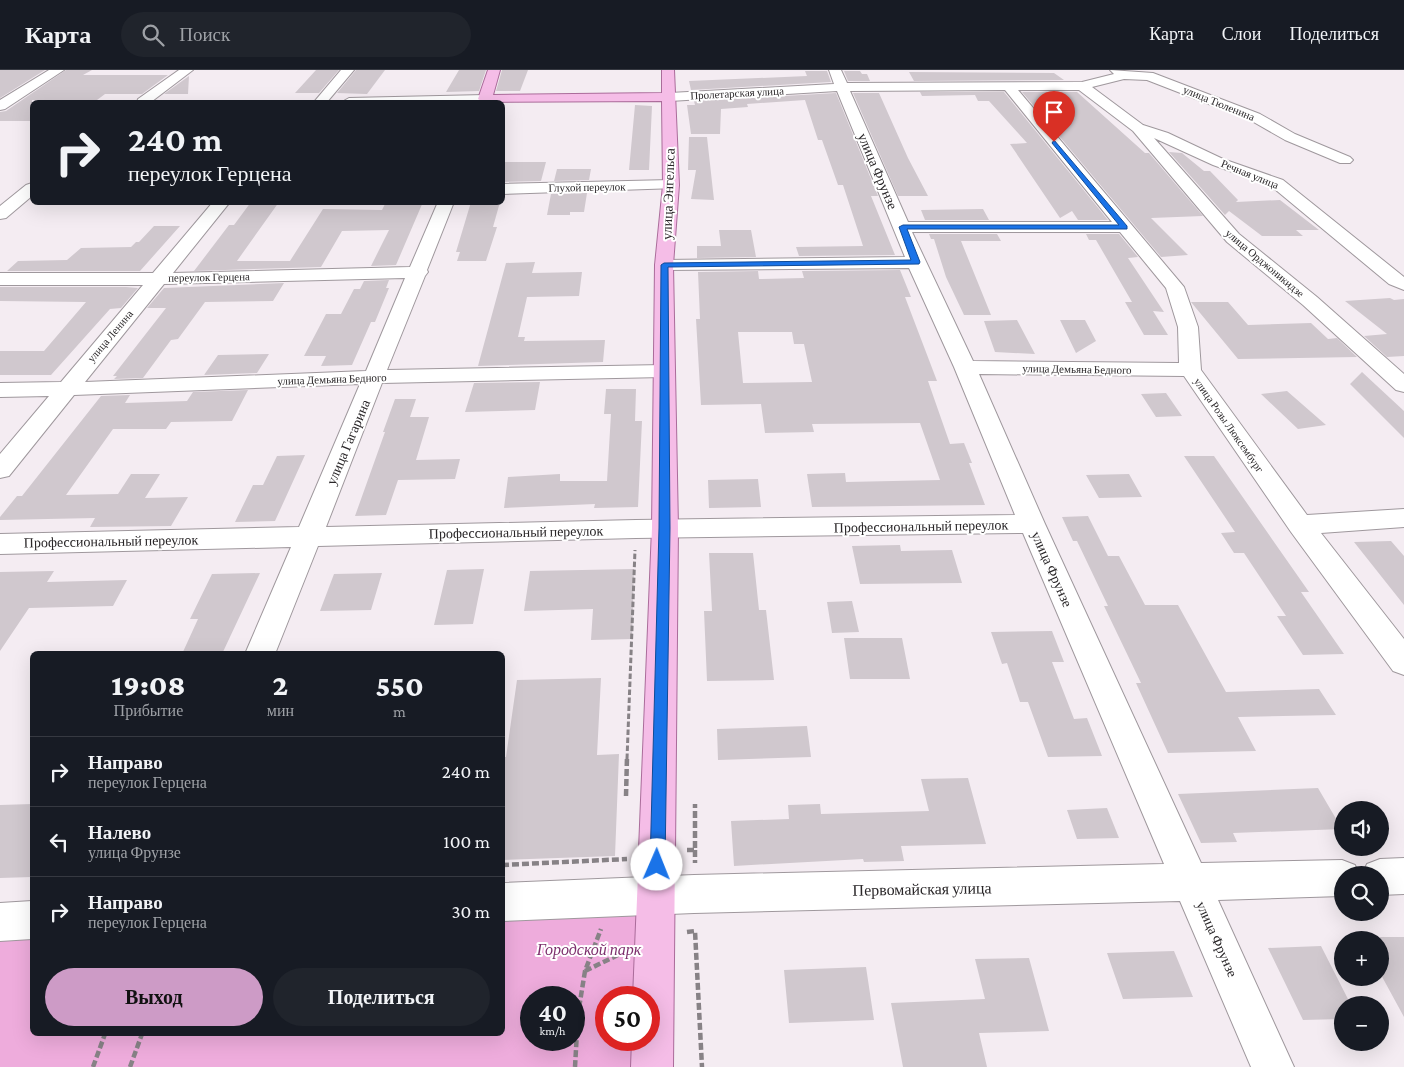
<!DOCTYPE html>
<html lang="ru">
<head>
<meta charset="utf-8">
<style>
  body { margin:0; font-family:"Crimson Pro",serif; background:#20242c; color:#f1f3f6; height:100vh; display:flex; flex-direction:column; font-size:19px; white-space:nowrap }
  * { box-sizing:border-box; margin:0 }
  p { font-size:16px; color:#9ea1a6 }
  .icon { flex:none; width:28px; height:28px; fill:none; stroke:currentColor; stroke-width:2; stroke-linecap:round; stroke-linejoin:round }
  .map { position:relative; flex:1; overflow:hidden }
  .panel { position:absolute; left:30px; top:581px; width:475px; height:385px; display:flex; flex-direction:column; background:#171b24; border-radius:8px; box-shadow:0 5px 20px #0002 }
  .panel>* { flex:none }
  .banner { position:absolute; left:30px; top:30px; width:475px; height:105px; border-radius:8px; box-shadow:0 5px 20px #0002; background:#171b24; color:#f1f3f6; overflow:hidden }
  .fabs { position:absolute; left:1334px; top:731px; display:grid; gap:10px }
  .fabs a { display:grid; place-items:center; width:55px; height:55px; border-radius:50%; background:#171b24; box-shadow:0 5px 20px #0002; font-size:25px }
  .speed { position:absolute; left:520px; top:916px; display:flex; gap:10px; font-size:25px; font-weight:700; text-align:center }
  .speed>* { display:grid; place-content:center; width:65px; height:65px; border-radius:50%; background:#171b24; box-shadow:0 5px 20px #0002; line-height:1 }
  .speed small { font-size:12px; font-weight:400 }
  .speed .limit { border:8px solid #d22; background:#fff; color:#111 }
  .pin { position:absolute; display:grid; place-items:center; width:42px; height:42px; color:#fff; margin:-51px -21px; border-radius:50% 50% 50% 0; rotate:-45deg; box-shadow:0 0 5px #0007 }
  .pin .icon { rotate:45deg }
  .me { position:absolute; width:55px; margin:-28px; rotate:1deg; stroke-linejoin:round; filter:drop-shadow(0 0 4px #0008) }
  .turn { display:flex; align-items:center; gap:18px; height:105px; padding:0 15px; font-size:22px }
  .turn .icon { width:65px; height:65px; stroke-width:2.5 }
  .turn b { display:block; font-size:35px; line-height:42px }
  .eta { display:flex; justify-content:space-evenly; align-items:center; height:85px; text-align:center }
  .eta b { font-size:30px; font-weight:800; line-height:35px }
  .primary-button { display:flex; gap:10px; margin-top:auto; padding:10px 15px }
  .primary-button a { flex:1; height:58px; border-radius:30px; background:#cd9bc6; color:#111; font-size:20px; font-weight:800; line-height:58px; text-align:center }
  .primary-button a+a { background:#20242c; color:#f1f3f6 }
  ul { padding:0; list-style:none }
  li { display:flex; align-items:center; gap:15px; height:70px; padding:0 15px; border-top:1px solid #363941 }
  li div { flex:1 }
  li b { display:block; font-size:19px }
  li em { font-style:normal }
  header { display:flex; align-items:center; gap:30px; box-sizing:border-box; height:70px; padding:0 25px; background:#171b24; border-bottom:1px solid #363941 }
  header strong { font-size:24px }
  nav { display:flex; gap:28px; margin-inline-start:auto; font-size:18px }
  .search { width:350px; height:45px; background:#20242c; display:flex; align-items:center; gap:12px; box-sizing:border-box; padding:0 18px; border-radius:28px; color:#9ea1a6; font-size:19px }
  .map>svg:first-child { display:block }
  .green { fill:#eeacdc; fill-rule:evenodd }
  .building { fill:#d0c8ce; fill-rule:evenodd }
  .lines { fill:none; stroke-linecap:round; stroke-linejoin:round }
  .minor-casing { stroke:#9f989d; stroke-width:2 }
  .major-casing { stroke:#aa6c9a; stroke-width:2 }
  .path-far1 { stroke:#878286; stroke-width:3; stroke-dasharray:5.5 2.5; stroke-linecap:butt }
  .path { stroke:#878286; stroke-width:4.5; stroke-dasharray:7 3; stroke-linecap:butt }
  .minor { fill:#fff; fill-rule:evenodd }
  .major { fill:#f5bde7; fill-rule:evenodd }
  .route { fill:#1a73e8; stroke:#114b97 }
  .labels { text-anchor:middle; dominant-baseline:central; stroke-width:4; stroke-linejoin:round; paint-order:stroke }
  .far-street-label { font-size:11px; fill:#2a2729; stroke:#fff }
  .street-label { font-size:14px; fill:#2a2729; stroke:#fff }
  .near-street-label { font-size:16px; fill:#2a2729; stroke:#fff }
  .near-park-label { font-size:16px; font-style:italic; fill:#7d2f6d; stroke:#fff }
</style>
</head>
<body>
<header>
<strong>Карта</strong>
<div class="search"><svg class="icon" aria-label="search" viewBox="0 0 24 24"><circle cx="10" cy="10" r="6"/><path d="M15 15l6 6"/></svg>Поиск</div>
<nav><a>Карта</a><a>Слои</a><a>Поделиться</a></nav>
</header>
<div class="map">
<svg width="1404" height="997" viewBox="0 0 1404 997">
  <rect width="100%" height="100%" fill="#f4ecf2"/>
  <path class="green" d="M657,826V997H0V854L32,852V964H502L503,833ZM531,928H574V970H531ZM606,928H649V970H606Z"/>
  <path class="building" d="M0,0H45L0,28Z
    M66,0H92L83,5H168L142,24H105L97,30H32V51H0V42L6,41Z
    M316,0H339L319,23H295Z
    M356,0H385L367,24L337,23Z
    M459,0H486L479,21L446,22Z
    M502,0H528L520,21H496Z
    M805,1H827L831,12L691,20L689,11L807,6Z
    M844,1H860L862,4H867L870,11H848Z
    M909,2L1054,3L1064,10L914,11Z
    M189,6L188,24H164Z
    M920,22H1004L1108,150H1078L1072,141L1060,148L1010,74L1027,73L989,31H978L975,25L922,26Z
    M1022,22H1077L1145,83H1149L1203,146L1151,148L1188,185L1161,187Z
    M836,23L878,126H871L895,185L799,186L796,177L863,176L843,115H838L822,70H818L805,30L747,34L748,37L721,39L720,64H691L687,35H695L694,31Z
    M853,23H879L908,88L928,126H898Z
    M635,35L652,36L649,100H629Z
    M689,67H707L714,130L691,129L696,100H688Z
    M1169,82L1182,83L1204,101H1210L1238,130L1236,132L1280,130L1319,160H1296L1303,166H1262L1229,141L1225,145Z
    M502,92H546L541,111L502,112Z
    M557,99H591L589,110L554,111Z
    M587,123L584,142H570V145H547L551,124Z
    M251,132H279L237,191H290L323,139L382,140L386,132H423L396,195L371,196L389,160L342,161L321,197L194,201L229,155H234Z
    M471,132H500L493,157H497L486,191H457L460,182H456Z
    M983,139L989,150H925L921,140Z
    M154,156H180L140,201H7L18,191L67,190L81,178L131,177L136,172H139Z
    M719,160H751L756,187L697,188V176H721Z
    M929,164H997L1001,171H961L991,245H964L946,207L934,169H931Z
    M1086,164H1119L1138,187L1128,188L1164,242L1153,241L1168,265H1144L1125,232H1132L1096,170H1089Z
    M535,192L532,203L582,202L579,226L527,227L518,267H525L524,271L605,270L603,292L478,296L506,193Z
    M900,200L911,227H905L937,311H928L950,374L964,373L972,393H969L985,435L812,437L807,404L845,403L846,412L940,410L920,353L812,354L814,362L765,363L761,334L701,335L696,249H700L698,202L758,201L759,209L804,208L802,201ZM738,262H792L794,274H804L812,312L743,313Z
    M389,210L386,218H389L375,252H371L352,295L321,296L326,286H304L326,244H341L354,219H360L364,211Z
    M284,213L273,231L205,232L178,269L171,270L143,308L114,309L117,306H113L166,238H147L164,218Z
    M0,217H126L138,218L121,238L110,239L51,305H0V281H44L86,232L0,231Z
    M1390,228L1394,230L1404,229V286L1387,287L1364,266L1387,264L1345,231Z
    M1191,232H1228L1248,255L1311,253L1328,269L1337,268L1357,287L1238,289Z
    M1017,250L1035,284L995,282L984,251Z
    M1060,250H1085L1096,271L1076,283Z
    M269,284L257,303L204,305L218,285Z
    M1362,302L1404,341V368L1350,314Z
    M540,312L535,340L465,342L474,313Z
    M606,319H636L635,351H642L638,437L594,438L595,434L504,438L508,407L560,404V411H607L611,344H604Z
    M248,320L232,351L171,352L166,359H113L66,425L118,424L131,404H160L145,428L188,427L171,456L90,457L95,448L0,450V447L17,426H22L101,326L130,325L125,333L187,331L193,322Z
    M1287,321L1326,355L1298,359L1261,324Z
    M1166,323L1182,346L1156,347L1141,324Z
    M395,329H416L410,347H429L416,390L460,389L455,409L398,410L386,445L355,446L385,362H383Z
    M305,385L275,451L235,452L253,415H263L277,386Z
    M1184,386H1214L1309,522H1301L1344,584L1303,585L1277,546H1286L1244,483H1234L1221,463L1235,462Z
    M1129,404L1142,427L1099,428L1086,405Z
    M758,409L761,437L709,438L708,410Z
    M1088,446L1108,486H1119L1145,535H1178L1226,622L1319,619L1336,645L1238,647L1256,681L1168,683L1136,613H1141L1104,536H1108L1077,471H1073L1062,447Z
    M1391,471L1404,486V535L1354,472Z
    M900,475L901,481L952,480L962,513L860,514L852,476Z
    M709,483H753L759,540H766L774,610L707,611L704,541H712Z
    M484,499L473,554L434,555L447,500Z
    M634,499L632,569L591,570L593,539L524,541L530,501Z
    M54,501L47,512L127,510L113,536L29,538L0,581V502Z
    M260,503L222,584H182L198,549H190L212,504Z
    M382,503L371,540L320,541L334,504Z
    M852,531L859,562L832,563L827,532Z
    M1052,561L1064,592H1052L1074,649L1087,648L1102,686L1048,687L1028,632H1020L1007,593L1002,594L991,562Z
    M844,568H902L910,609H850Z
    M601,608L597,685L619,684L615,786L502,790V687H506L517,610Z
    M807,656L811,687L718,690L717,659Z
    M968,708L986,774L901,776L904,791L864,792L863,789L734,796L731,751L789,749L788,735L820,734L821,744L929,741L921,709Z
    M1318,718L1342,759L1233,763L1237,772L1201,773L1178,724Z
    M32,734V807L0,808V735Z
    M1107,738L1119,768L1077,769L1067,740Z
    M1380,867H1404V947L1380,903Z
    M1321,876L1351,935H1342V949L1303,950L1268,878Z
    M1174,881L1193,927L1123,929L1107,883Z
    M1029,888L1049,961L979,963L987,997H903L891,933L985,929L975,889Z
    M866,897L874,950L789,953L784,900Z"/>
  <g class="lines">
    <defs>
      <path id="minor" d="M49,0H64L5,39L0,40V30Z
        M179,0H193L151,32H137L138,29Z
        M341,0H354L327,32H314Z
        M829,0H841L847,13L1082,12L1114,4L1110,0L1153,3L1260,44L1295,64L1350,87L1353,90L1350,93H1340L1285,70L1250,50L1147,10L1124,9L1092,17L1143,55L1168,63L1223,89L1283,110L1404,207V220L1389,214L1271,116L1213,95L1154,68L1239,164L1317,227L1404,304V322L1396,320L1303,235L1227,172L1133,61L1079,20H1018L1184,217L1198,257L1201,300L1307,445L1404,439V457L1321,463L1404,569V605L1393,601L1291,462L1184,306L979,304L1045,454L1201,793L1342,790L1355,795L1359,805H1342V826L1218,830L1294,997H1251L1180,831L694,843L502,851V813L694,805L1164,794L1023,463L636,468L318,476L275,584H245L291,477L0,484V464L299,457L360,314L74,325L9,406L0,408V384L49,326L0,327V313L61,312L143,215H0V203H153L213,132H230L173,203L410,197L438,132H454L427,200L428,202L425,206L387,300L664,295L672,296L675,301L672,306L664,307L382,313L326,457L636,450L1015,445L954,297L909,198L664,200L658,199L655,195L658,191L664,190L905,187L837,21L670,31L663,27L670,23L834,14ZM1005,20L1112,152H908L850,21ZM912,162H1120L1166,218L1178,257L1179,293L973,291ZM405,208L366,301L85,312L164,214Z
        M485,25L490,26L492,29L490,32H342L349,28Z
        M671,110L677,112L679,115L677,118L502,124V114Z
        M32,113V126L6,148L0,149V136L26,115Z
        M1404,788V824L1380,825V805H1362L1367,794L1380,789Z
        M32,831V869L0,871V833Z"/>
      <path id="major" d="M488,0H500L493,25L662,23V0H674L679,115L673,195L678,458L673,997H631L632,970H649V928H633L652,458L655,195L663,115L662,31L483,32L478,29Z"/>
    </defs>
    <use href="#minor" class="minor-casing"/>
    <use href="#major" class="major-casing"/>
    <path class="path-far1" d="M627,689L635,480"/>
    <path class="path" d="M626,726L627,687
      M687,780H695V734
      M695,780V793
      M502,795L627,789
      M687,862L695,861L702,997
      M585,901L622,883
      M93,997L105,964
      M130,997L142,964
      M575,997L578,944L585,901L601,859"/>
    <use href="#minor" class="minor"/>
    <use href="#major" class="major"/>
  </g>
  <path class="route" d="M1054,70L1127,156V159H907L920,192L919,194L668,197L670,458L665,795L663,800L657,802L652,800L650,795L659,458L661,195L664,193L911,190L899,157L903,155H1119L1052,73Z"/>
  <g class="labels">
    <g class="far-street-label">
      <text transform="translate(737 23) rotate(-3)">Пролетарская улица</text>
      <text transform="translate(1219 33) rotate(22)">улица Тюленина</text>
      <text transform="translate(1250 104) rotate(22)">Речная улица</text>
      <text transform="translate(587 117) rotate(-1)">Глухой переулок</text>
      <text transform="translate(1265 193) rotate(40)">улица Орджоникидзе</text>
      <text transform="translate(209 207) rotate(-1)">переулок Герцена</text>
      <text transform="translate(110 266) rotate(-50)">улица Ленина</text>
      <text transform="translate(1077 299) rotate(1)">улица Демьяна Бедного</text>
      <text transform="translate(332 309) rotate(-2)">улица Демьяна Бедного</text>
      <text transform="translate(1229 355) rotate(55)">улица Розы Люксембург</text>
    </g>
    <g class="street-label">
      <text transform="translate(878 101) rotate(67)">улица Фрунзе</text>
      <text transform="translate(668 124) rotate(-88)">улица Энгельса</text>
      <text transform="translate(348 372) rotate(-67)">улица Гагарина</text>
      <text transform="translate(921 456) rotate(-1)">Профессиональный переулок</text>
      <text transform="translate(516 462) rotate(-1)">Профессиональный переулок</text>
      <text transform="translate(111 471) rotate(-1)">Профессиональный переулок</text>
      <text transform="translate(1052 499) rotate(66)">улица Фрунзе</text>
      <text transform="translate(1217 869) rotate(66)">улица Фрунзе</text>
    </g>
    <g class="near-street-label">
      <text transform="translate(922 819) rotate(-1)">Первомайская улица</text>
    </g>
    <g class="near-park-label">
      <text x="589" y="879">Городской парк</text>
    </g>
  </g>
</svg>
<div class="fabs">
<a><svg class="icon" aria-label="sound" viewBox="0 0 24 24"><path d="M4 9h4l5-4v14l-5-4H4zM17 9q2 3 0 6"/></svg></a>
<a><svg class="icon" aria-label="search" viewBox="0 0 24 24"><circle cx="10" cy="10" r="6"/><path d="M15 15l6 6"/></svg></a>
<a>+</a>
<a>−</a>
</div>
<div class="speed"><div>40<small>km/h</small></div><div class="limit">50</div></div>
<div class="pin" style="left:1054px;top:72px;background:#d93025"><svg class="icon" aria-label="arrive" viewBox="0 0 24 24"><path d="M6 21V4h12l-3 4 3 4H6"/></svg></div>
<svg class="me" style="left:657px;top:795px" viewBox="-20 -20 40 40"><circle r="19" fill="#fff"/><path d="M0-13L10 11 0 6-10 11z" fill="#1a73e8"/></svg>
<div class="banner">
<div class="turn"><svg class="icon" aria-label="right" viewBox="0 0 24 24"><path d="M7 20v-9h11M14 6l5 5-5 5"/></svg><div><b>240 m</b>переулок Герцена</div></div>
</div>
<section class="panel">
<div class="eta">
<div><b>19:08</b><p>Прибытие</p></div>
<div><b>2</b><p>мин</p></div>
<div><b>550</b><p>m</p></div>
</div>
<ul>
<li><svg class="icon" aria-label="right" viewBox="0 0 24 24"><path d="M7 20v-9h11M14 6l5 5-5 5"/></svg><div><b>Направо</b><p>переулок Герцена</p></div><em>240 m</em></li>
<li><svg class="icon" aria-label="left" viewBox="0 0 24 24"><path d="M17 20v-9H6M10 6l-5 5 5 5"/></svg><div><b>Налево</b><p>улица Фрунзе</p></div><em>100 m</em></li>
<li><svg class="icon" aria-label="right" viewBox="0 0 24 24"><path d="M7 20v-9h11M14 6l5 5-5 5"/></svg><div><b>Направо</b><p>переулок Герцена</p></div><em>30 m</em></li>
</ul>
<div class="primary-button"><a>Выход</a><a>Поделиться</a></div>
</section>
</div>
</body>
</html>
